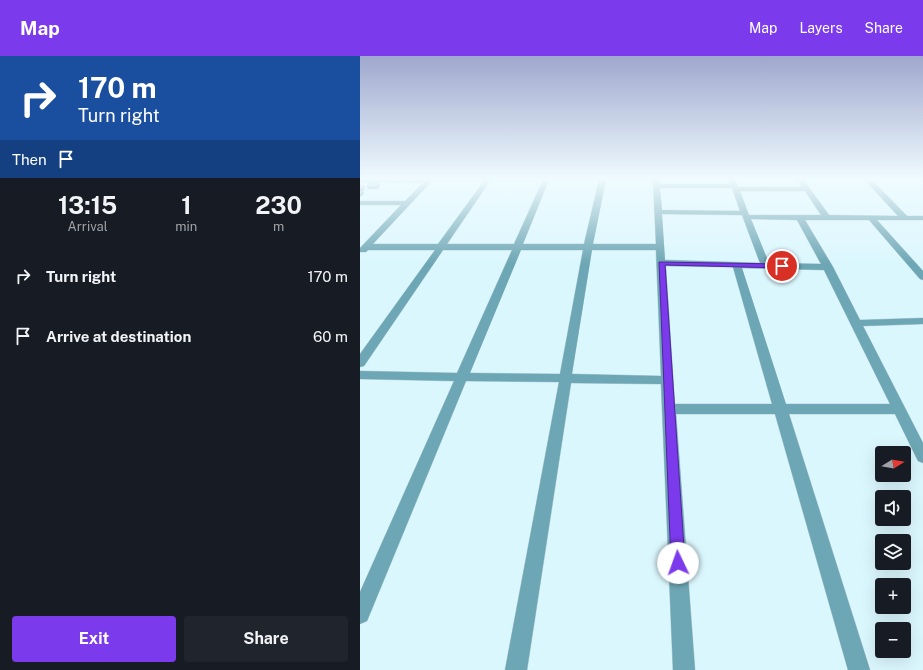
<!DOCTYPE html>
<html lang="en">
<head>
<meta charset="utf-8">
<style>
  body { margin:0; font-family:"Public Sans",sans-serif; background:#20242c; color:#f1f3f6; height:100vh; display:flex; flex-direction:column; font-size:15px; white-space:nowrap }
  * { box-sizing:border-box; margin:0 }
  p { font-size:13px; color:#9ea1a6 }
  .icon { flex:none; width:22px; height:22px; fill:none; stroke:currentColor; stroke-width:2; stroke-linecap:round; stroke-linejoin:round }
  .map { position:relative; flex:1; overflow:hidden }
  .details { display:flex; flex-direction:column; background:#171b24; width:360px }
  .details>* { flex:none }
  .banner { background:#1a4fa0; color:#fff; overflow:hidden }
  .needle { width:26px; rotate:79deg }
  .buttons { position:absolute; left:515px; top:390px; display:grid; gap:8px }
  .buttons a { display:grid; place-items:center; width:36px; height:36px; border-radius:4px; background:#171b24; box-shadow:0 4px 16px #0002; font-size:20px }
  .pin { position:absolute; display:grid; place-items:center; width:34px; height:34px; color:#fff; margin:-17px; border:2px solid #fff; border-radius:50%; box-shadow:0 1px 4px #0007 }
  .me { position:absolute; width:44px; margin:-22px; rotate:357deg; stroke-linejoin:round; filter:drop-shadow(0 0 3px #0008) }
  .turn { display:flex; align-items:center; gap:14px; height:84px; padding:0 12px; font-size:18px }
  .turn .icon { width:52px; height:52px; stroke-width:2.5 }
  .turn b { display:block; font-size:28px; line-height:34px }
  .then { display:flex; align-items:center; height:38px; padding:0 12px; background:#0003; gap:8px; font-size:15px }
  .eta { display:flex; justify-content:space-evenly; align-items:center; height:68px; text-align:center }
  .eta b { font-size:24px; font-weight:700; line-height:28px }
  .cta { display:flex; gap:8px; margin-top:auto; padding:8px 12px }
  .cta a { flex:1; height:46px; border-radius:4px; background:#7c3aed; color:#fff; font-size:16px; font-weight:700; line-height:46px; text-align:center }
  .cta a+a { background:#20242c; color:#f1f3f6 }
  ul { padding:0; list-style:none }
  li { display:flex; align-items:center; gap:12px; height:60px; padding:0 12px }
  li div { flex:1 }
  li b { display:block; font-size:15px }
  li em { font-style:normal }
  header { display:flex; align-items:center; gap:24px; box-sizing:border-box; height:56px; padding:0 20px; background:#7c3aed; color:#fff }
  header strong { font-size:19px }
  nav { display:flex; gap:22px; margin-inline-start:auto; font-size:14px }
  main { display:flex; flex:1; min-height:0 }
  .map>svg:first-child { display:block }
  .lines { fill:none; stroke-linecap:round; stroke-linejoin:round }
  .minor-casing { stroke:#b9d2d8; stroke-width:1 }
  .minor { fill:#6da6b4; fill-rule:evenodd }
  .shaded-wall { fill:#6399a6 }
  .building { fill:#8ddaed; stroke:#6399a6 }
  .route { fill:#7c3aed; stroke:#51269a }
</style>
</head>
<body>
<header>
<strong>Map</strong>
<nav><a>Map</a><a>Layers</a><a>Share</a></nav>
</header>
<main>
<section class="details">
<div class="banner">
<div class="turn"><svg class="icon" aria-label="right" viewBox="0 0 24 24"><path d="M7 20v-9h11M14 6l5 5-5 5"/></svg><div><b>170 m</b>Turn right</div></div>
<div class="then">Then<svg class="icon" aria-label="arrive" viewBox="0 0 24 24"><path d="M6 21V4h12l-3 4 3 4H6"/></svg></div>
</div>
<div class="eta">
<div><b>13:15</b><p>Arrival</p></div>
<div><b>1</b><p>min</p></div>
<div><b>230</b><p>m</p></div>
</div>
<ul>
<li><svg class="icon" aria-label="right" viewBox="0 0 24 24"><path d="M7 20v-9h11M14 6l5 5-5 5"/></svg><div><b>Turn right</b></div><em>170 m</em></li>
<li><svg class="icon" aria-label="arrive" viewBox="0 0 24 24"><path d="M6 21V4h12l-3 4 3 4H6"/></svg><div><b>Arrive at destination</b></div><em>60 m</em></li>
</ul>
<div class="cta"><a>Exit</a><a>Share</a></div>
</section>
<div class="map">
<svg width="563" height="614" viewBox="0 0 563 614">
  <rect width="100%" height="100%" fill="#dbf7fe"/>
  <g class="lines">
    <defs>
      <path id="minor" d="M0,122H299L300,128H370L368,122H374L378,131H442L436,122H442L469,159L538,160L503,122H510L547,160H563V164H517L563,215V224L560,223L509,164H445L473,211L500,264L563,262V268L503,270L563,387V407L558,405L535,358H429L510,614H488L415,358H316L335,614H313L301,328L211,327L167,614H145L199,326L106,325L7,565L0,568V536L94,325L0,323V315L97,317L152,194H83L4,310L0,311V298L75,194H8L6,196H0V192L41,149H0V145H45L63,127L0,126ZM183,124L154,188H87L130,125ZM189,124H239L224,188H163ZM246,124H293L296,188H233ZM72,125H124L78,188H13ZM300,132H372L380,155L302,154ZM380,135H445L461,159H389ZM302,158L382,159L400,207L305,204ZM391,163L437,164L461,208L409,207ZM161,194H223L200,318L110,317ZM232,194H296L301,320L212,318ZM306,210L373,211L412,348H315ZM382,212L464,214L530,348H426Z"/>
    </defs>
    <use href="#minor" class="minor-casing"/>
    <use href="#minor" class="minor"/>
  </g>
  <path class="shaded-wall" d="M19,126L20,129L18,133H8L7,131Z
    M4,130L5,132L3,135L0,136V133Z
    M3,135L4,138L0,141V137Z"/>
  <path class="building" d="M19,126L17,130L7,131L9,127Z
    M0,130H4L2,133H0Z"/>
  <linearGradient id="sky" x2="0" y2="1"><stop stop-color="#9fa7cd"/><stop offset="0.59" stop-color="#effbff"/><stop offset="1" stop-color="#effbff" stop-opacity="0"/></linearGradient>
  <rect width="563" height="208" fill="url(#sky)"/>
  <path class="route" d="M299,206L422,208L425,210L422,212L305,209L325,507L323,511L318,513L313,511L311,507Z"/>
</svg>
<div class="buttons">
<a><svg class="needle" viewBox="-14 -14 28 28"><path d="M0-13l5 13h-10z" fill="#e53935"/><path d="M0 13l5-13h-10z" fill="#9ea1a6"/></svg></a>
<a><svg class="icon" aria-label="sound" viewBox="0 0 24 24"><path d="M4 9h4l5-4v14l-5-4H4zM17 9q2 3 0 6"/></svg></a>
<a><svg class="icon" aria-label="layers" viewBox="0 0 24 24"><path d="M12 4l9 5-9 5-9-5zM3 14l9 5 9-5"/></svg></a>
<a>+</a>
<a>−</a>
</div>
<div class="pin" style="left:422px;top:210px;background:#d93025"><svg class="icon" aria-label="arrive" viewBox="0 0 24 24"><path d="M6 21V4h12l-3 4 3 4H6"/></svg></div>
<svg class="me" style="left:318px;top:507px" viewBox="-20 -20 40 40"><circle r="19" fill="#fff"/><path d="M0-13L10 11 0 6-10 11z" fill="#7c3aed"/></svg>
</div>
</main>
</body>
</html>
